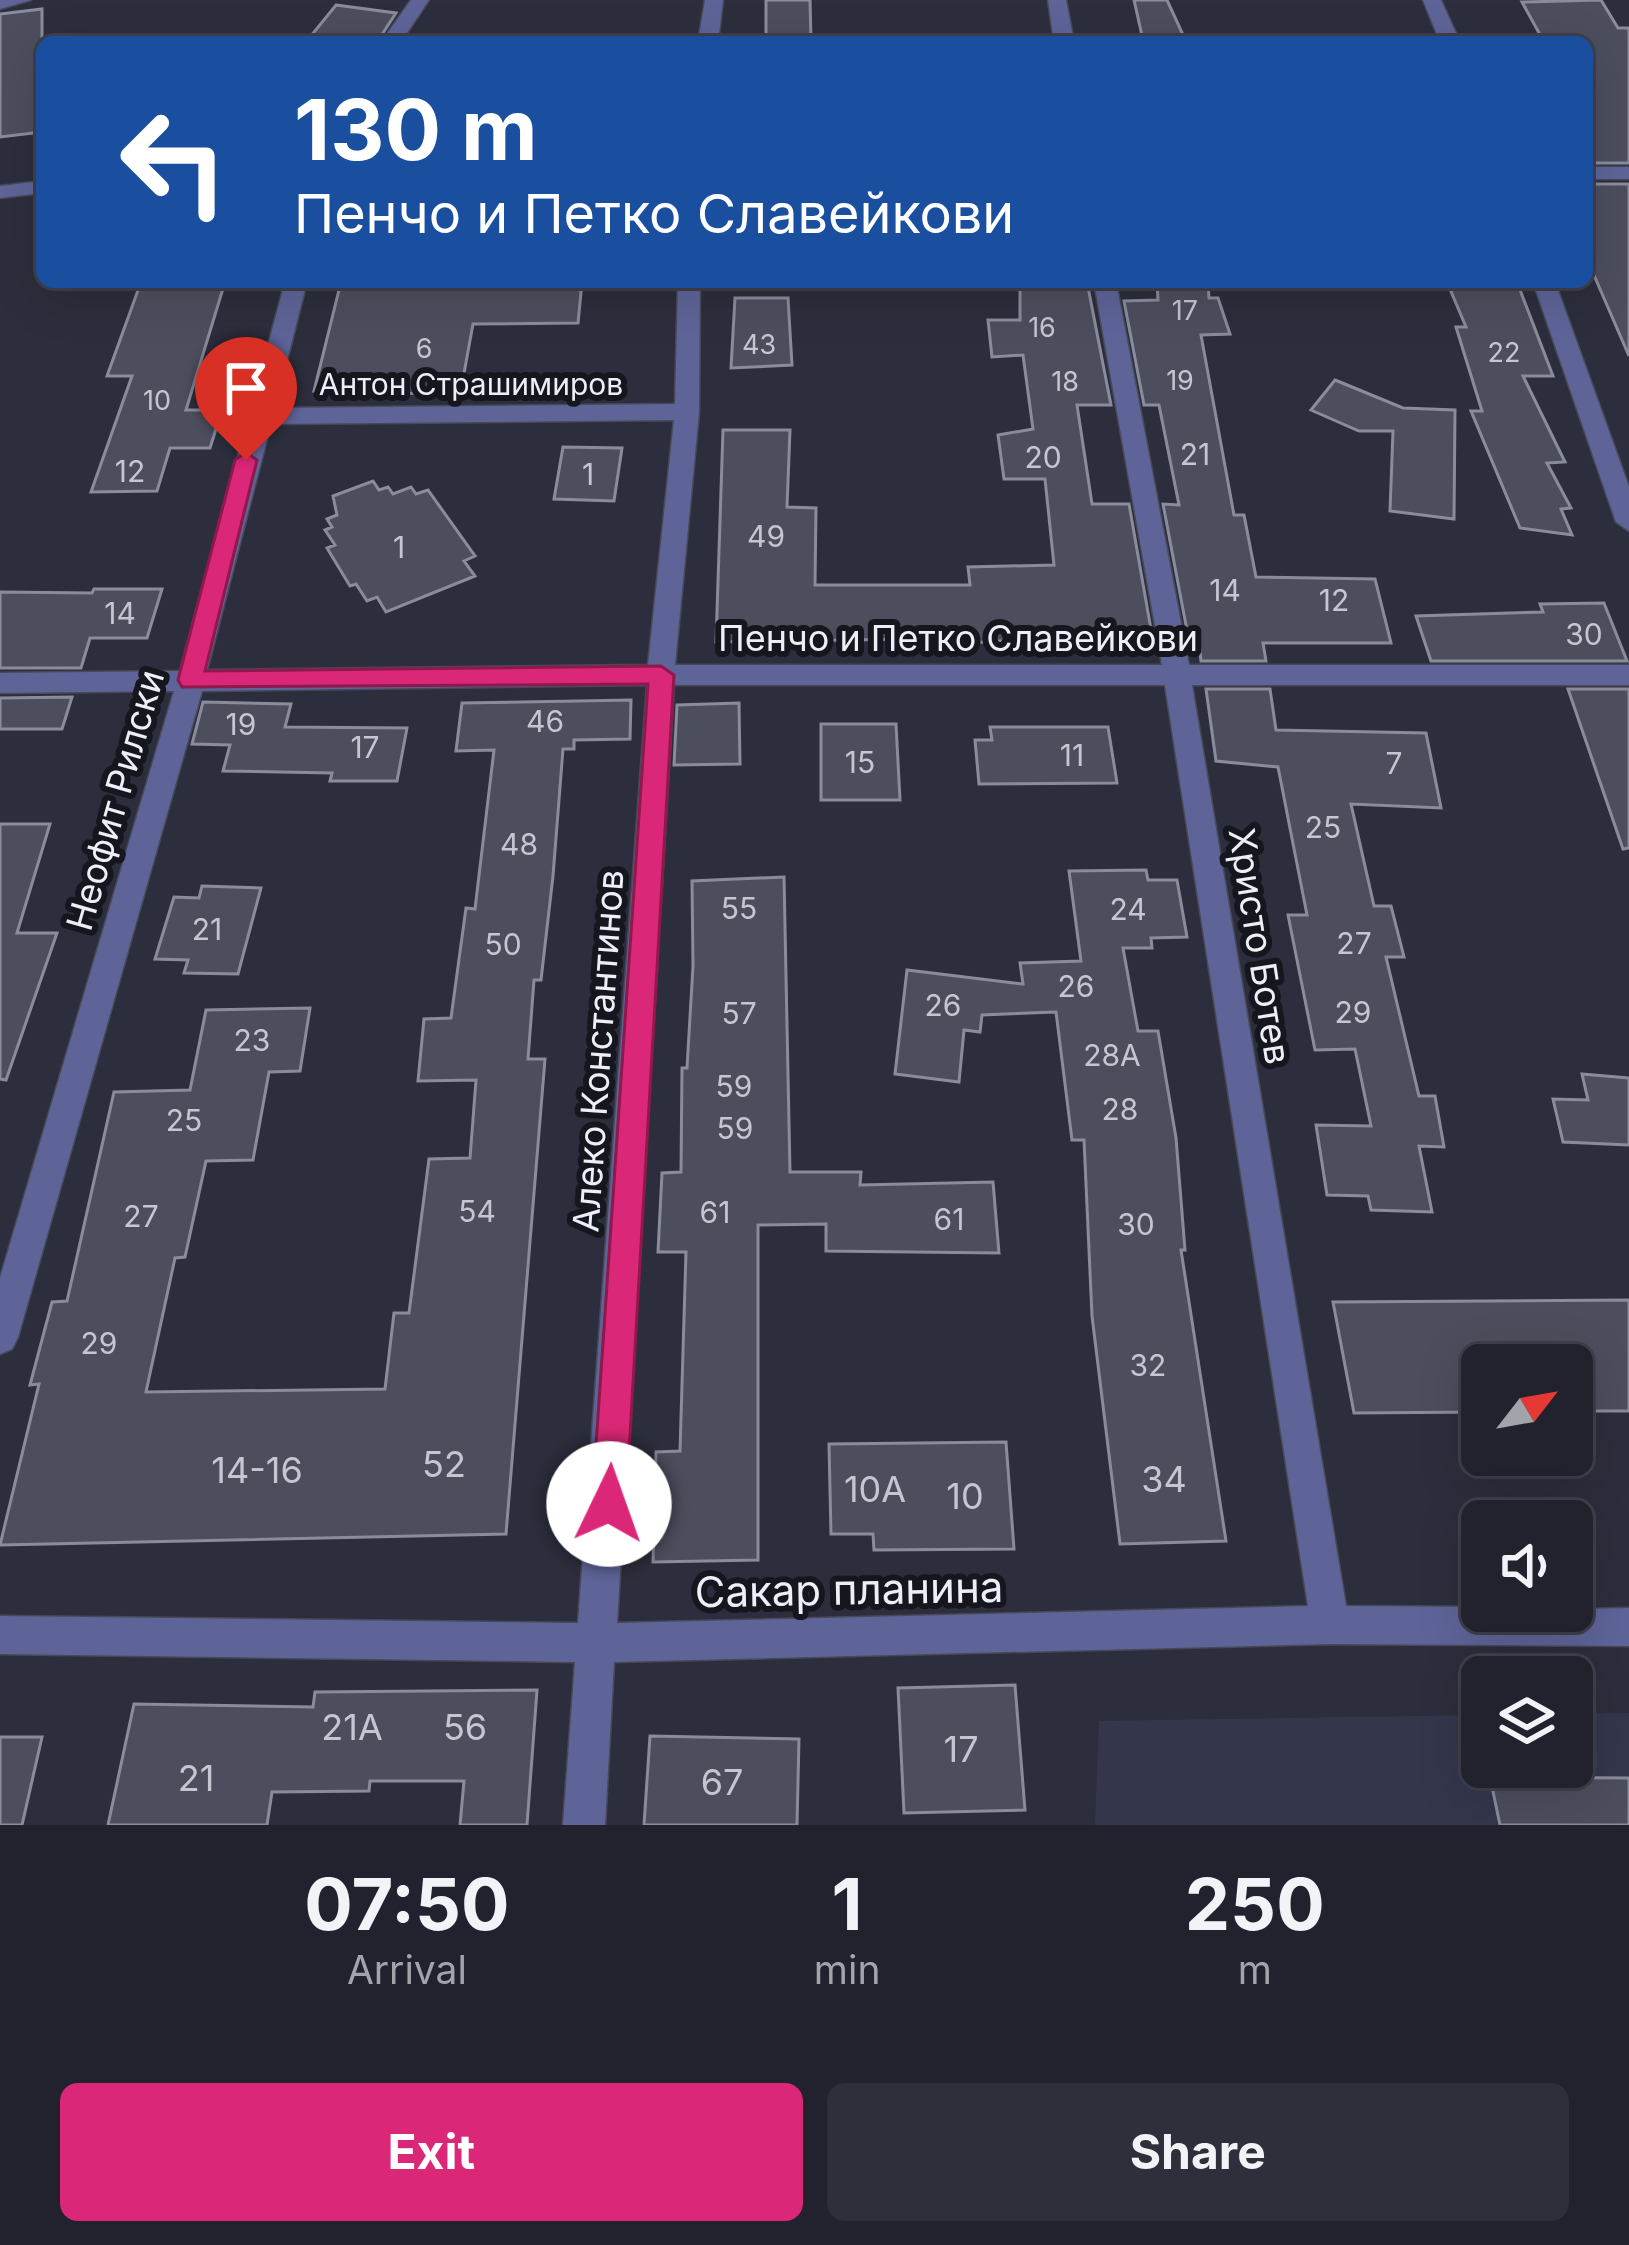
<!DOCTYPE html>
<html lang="en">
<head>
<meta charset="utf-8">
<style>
  body { margin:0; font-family:Inter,sans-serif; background:#2d2f3a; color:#f1f3f6; height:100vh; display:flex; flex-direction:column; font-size:45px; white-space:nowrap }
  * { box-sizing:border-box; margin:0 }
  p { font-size:39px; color:#a2a4aa }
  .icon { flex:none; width:66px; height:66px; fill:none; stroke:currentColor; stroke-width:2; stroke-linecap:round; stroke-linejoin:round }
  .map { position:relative; height:1825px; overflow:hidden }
  .details { display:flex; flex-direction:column; background:#21222e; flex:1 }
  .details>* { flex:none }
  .banner { position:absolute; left:36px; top:36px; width:1557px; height:252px; border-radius:18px; box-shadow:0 12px 48px #0002,0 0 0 3px #3e3f4a; background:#1a4fa0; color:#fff; overflow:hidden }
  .needle { width:78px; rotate:59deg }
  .controls { position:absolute; left:1461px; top:1344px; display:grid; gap:24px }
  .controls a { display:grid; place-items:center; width:132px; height:132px; border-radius:18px; background:#21222e; box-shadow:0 12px 48px #0002,0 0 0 3px #3e3f4a; font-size:60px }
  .pin { position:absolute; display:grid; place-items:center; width:102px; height:102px; color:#fff; margin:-123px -51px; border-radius:50% 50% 50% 0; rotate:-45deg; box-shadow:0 0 12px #0007 }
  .pin .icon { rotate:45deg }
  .me { position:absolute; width:132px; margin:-66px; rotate:3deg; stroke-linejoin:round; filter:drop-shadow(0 0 9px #0008) }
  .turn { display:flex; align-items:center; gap:42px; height:252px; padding:0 60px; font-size:54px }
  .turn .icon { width:156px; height:156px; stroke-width:2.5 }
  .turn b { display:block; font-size:84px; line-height:102px }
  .eta { display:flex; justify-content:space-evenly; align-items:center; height:204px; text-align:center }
  .eta b { font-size:72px; font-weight:700; line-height:84px }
  .primary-button { display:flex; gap:24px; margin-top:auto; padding:24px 60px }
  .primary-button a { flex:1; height:138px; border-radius:18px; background:#db2777; color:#fff; font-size:48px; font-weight:700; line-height:138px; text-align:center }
  .primary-button a+a { background:#2d2f3a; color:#f1f3f6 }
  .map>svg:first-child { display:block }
  .built { fill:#34374c }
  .building { fill:#4c4e5e; stroke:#898c9d; stroke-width:3 }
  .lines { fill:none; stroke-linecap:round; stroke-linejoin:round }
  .street-casing { stroke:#474957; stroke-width:3 }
  .street { fill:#5e6498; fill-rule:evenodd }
  .route { fill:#db2777; stroke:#8e194d; stroke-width:3 }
  .labels { text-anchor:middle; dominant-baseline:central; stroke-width:12; stroke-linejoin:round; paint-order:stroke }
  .far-number-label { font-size:27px; fill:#c4c6d2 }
  .far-street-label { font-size:30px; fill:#eceef8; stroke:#16171e }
  .number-label { font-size:30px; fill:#c4c6d2 }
  .street-label { font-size:36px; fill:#eceef8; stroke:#16171e }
  .near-number-label { font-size:36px; fill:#c4c6d2 }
  .near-street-label { font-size:42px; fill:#eceef8; stroke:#16171e }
</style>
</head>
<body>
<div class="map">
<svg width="1629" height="1825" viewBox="0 0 1629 1825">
  <rect width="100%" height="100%" fill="#2c2e3d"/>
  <path class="built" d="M1629,1713V1825H1095L1099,1721L1482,1715V1767H1572V1714Z"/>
  <path class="building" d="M766,0H810L811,42H766Z
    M1134,0H1167L1184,37L1143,40Z
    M1601,0L1618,28H1629V163H1587V42H1544L1522,2Z
    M336,5L396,13L377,42H306Z
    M42,9V132L0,137V14Z
    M1587,184H1629V356L1587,259Z
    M141,282H225L186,410H222L210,448H170L157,491L91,492L132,376H107Z
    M341,282H582L578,323L473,324L463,379L435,394L314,391Z
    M1020,282H1087L1111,405H1077L1092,504H1129L1153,641H1107L1105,634L925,646L924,641L914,639L716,642L723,430H790L787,507L816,508L815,585H970L968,567L1054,565L1045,479H1004L998,435L1033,429L1023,355L992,357L988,320H1020Z
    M1157,282H1208L1209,298H1218L1230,334L1201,335L1234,515H1244L1256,577L1375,579L1391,643H1263L1266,661H1201L1199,643L1189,641L1163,504L1179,505L1159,405H1144L1124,301L1158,300Z
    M1447,282H1517L1553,376H1523L1565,462L1547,463L1571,508L1561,509L1572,535L1520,528L1471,411H1482L1456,327H1466Z
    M735,298H788L792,365L731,368Z
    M1335,380L1403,408L1455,410L1454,519L1390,511L1393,431H1359L1311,410Z
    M563,447L622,448L614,501L554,499Z
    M373,481L379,490L388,487L393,494L411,487L416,494L428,490L475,556L464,561L475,576L386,612L377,597L367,601L356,584L350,586L327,548L335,545L325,530L332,527L327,519L337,515L333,496Z
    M94,589H162L147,638H90L81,668H0V592L92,593Z
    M1604,603L1627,661H1431L1416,616L1543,612L1540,604Z
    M1206,689H1270L1276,730L1426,733L1441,808L1351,804L1374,906H1391L1404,957H1386L1419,1096H1435L1444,1147L1419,1146L1432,1212L1371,1210L1368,1196L1327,1195L1316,1125L1371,1126L1355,1049L1315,1050L1288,915H1307L1278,767L1216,761Z
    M1568,689H1629V848L1623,849Z
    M0,697V698L72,697L62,729H0Z
    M631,700L630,739L574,740V749H563L553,876L541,980H534L528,1059H545L506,1534L0,1545L39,1384L30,1385L52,1302L67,1301L114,1092L190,1090L206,1010L310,1008L300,1071L269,1072L253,1160L206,1161L185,1257L175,1258L146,1392L385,1389L394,1313H409L429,1159L470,1158L476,1080L418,1081L424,1019L451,1018L466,908L475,909L494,750L456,751L462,703Z
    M203,702L291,704L285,727L407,728L397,781H330L332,773L223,771L230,745L192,744Z
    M739,703L740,764L674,765L677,705Z
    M821,724H896L900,800H821Z
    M990,727H1108L1117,783L979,784L975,740H992Z
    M0,824H50L17,933H57L6,1080L0,1079Z
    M1146,870L1148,880H1177L1187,937L1151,938L1152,948H1123L1138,1031H1158L1176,1138L1185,1250H1181L1226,1541L1120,1544L1092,1316L1084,1140H1072L1056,1012L982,1015L980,1032L964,1030L959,1082L895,1074L907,970L1023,984L1020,963L1081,961L1069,871Z
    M784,877L790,1172H861L860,1185L993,1182L999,1253L826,1251V1224L758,1225V1560L653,1562L656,1452L680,1451L686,1252H658L662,1173L681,1172L682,1068H687L693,966L692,881Z
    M202,886L261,888L238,974L184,973L188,960L155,959L174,897L199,898Z
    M1582,1074L1629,1078V1145L1563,1142L1553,1099L1588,1100Z
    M1629,1300V1411H1572V1365H1482V1412L1354,1413L1333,1302Z
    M1006,1442L1014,1549L874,1550L873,1534H831L829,1444Z
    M1015,1685L1025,1810L904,1813L898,1688Z
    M537,1690L527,1825H460L464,1781H370L369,1791L272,1792L267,1825H108L134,1704L313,1707L315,1692Z
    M650,1736L799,1739L797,1825H644Z
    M0,1737H42L22,1825H0Z
    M1490,1777L1629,1778V1825H1500Z"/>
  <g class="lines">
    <defs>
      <path id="street" d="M0,0H31L0,9Z
        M411,0H429L401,42H381Z
        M705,0H723L718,42H698Z
        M1048,0H1066L1074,42H1054Z
        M1423,0H1441L1460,42H1440Z
        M1587,167H1629V179H1587Z
        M42,181V193L0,198V186Z
        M285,282H307L275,408L675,404L678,282H700L699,412L675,665H1162L1094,282H1116L1189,665H1629V685H1192L1346,1606L1482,1607V1611L1629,1608V1646L1330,1644L614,1662L605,1825H563L575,1662L0,1654V1616L578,1623L647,685L202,691L18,1337L12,1349L0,1354V1278L174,691L0,693V673L180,671ZM674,420L648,665L207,670L271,424ZM674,685H1165L1308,1606L617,1623Z
        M1533,282H1555L1629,487V531L1616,522Z"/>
    </defs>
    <use href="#street" class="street-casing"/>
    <use href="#street" class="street"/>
  </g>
  <path class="route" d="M246,452L257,460L205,671L661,666L674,675L626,1504L621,1516L609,1521L597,1516L592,1504L648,684L182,687L178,680L235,460Z"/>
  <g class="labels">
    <g class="far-number-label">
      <text x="1185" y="310">17</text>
      <text x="1042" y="327">16</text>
      <text x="759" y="344">43</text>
      <text x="424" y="348">6</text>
      <text x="1504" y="352">22</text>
      <text x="1180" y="380">19</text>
      <text x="1065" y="381">18</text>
      <text x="157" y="400">10</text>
    </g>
    <g class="far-street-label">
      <text x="471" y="384">Антон Страшимиров</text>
    </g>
    <g class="number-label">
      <text x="1195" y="454">21</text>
      <text x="1043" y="457">20</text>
      <text x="130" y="471">12</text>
      <text x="588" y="474">1</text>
      <text x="766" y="536">49</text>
      <text x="399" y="547">1</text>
      <text x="1225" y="590">14</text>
      <text x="1334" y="600">12</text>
      <text x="120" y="613">14</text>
      <text x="1584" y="634">30</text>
      <text x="545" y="721">46</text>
      <text x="241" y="724">19</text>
      <text x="365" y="747">17</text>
      <text x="1072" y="755">11</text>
      <text x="860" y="762">15</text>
      <text x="1394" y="763">7</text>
      <text x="1323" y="827">25</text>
      <text x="519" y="844">48</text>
      <text x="739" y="908">55</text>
      <text x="1128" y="909">24</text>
      <text x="207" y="929">21</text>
      <text x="1354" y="943">27</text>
      <text x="503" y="944">50</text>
      <text x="1076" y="986">26</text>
      <text x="943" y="1005">26</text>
      <text x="1353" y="1012">29</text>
      <text x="739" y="1013">57</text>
      <text x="252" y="1040">23</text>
      <text x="1112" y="1055">28А</text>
      <text x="734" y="1086">59</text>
      <text x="1120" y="1109">28</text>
      <text x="184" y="1120">25</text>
      <text x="735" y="1128">59</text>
      <text x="477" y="1211">54</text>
      <text x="715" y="1212">61</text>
      <text x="141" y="1216">27</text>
      <text x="949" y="1219">61</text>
      <text x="1136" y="1224">30</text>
      <text x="99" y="1343">29</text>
      <text x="1148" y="1365">32</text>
    </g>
    <g class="street-label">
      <text x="958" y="638">Пенчо и Петко Славейкови</text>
      <text transform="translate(115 800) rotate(-74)">Неофит Рилски</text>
      <text transform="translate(1260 946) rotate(81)">Христо Ботев</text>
      <text transform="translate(598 1051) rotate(-86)">Алеко Константинов</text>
    </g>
    <g class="near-number-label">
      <text x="444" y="1464">52</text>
      <text x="257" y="1470">14-16</text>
      <text x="1164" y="1479">34</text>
      <text x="875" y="1489">10А</text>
      <text x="965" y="1496">10</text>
      <text x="352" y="1727">21А</text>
      <text x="465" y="1727">56</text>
      <text x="961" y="1749">17</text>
      <text x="196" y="1778">21</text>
      <text x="722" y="1782">67</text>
    </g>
    <g class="near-street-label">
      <text transform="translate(849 1589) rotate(-1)">Сакар планина</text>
    </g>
  </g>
</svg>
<div class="controls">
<a><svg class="needle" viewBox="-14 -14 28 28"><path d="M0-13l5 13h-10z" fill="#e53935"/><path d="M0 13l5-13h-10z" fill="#a2a4aa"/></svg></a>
<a><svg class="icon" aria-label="sound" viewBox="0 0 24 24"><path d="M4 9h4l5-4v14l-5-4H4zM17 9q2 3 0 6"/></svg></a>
<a><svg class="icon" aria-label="layers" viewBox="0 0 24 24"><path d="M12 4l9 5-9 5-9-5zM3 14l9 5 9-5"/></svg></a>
</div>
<div class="pin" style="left:246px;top:460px;background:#d93025"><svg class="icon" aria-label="arrive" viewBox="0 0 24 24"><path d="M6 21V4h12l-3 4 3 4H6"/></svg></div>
<svg class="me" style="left:609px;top:1504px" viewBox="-20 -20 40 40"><circle r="19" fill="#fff"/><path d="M0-13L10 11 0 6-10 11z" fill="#db2777"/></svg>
<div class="banner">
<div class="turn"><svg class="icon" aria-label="left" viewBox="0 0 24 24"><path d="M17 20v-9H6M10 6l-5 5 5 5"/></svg><div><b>130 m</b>Пенчо и Петко Славейкови</div></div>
</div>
</div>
<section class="details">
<div class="eta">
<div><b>07:50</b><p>Arrival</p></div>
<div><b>1</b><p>min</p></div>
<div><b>250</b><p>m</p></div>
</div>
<div class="primary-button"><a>Exit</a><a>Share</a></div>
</section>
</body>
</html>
